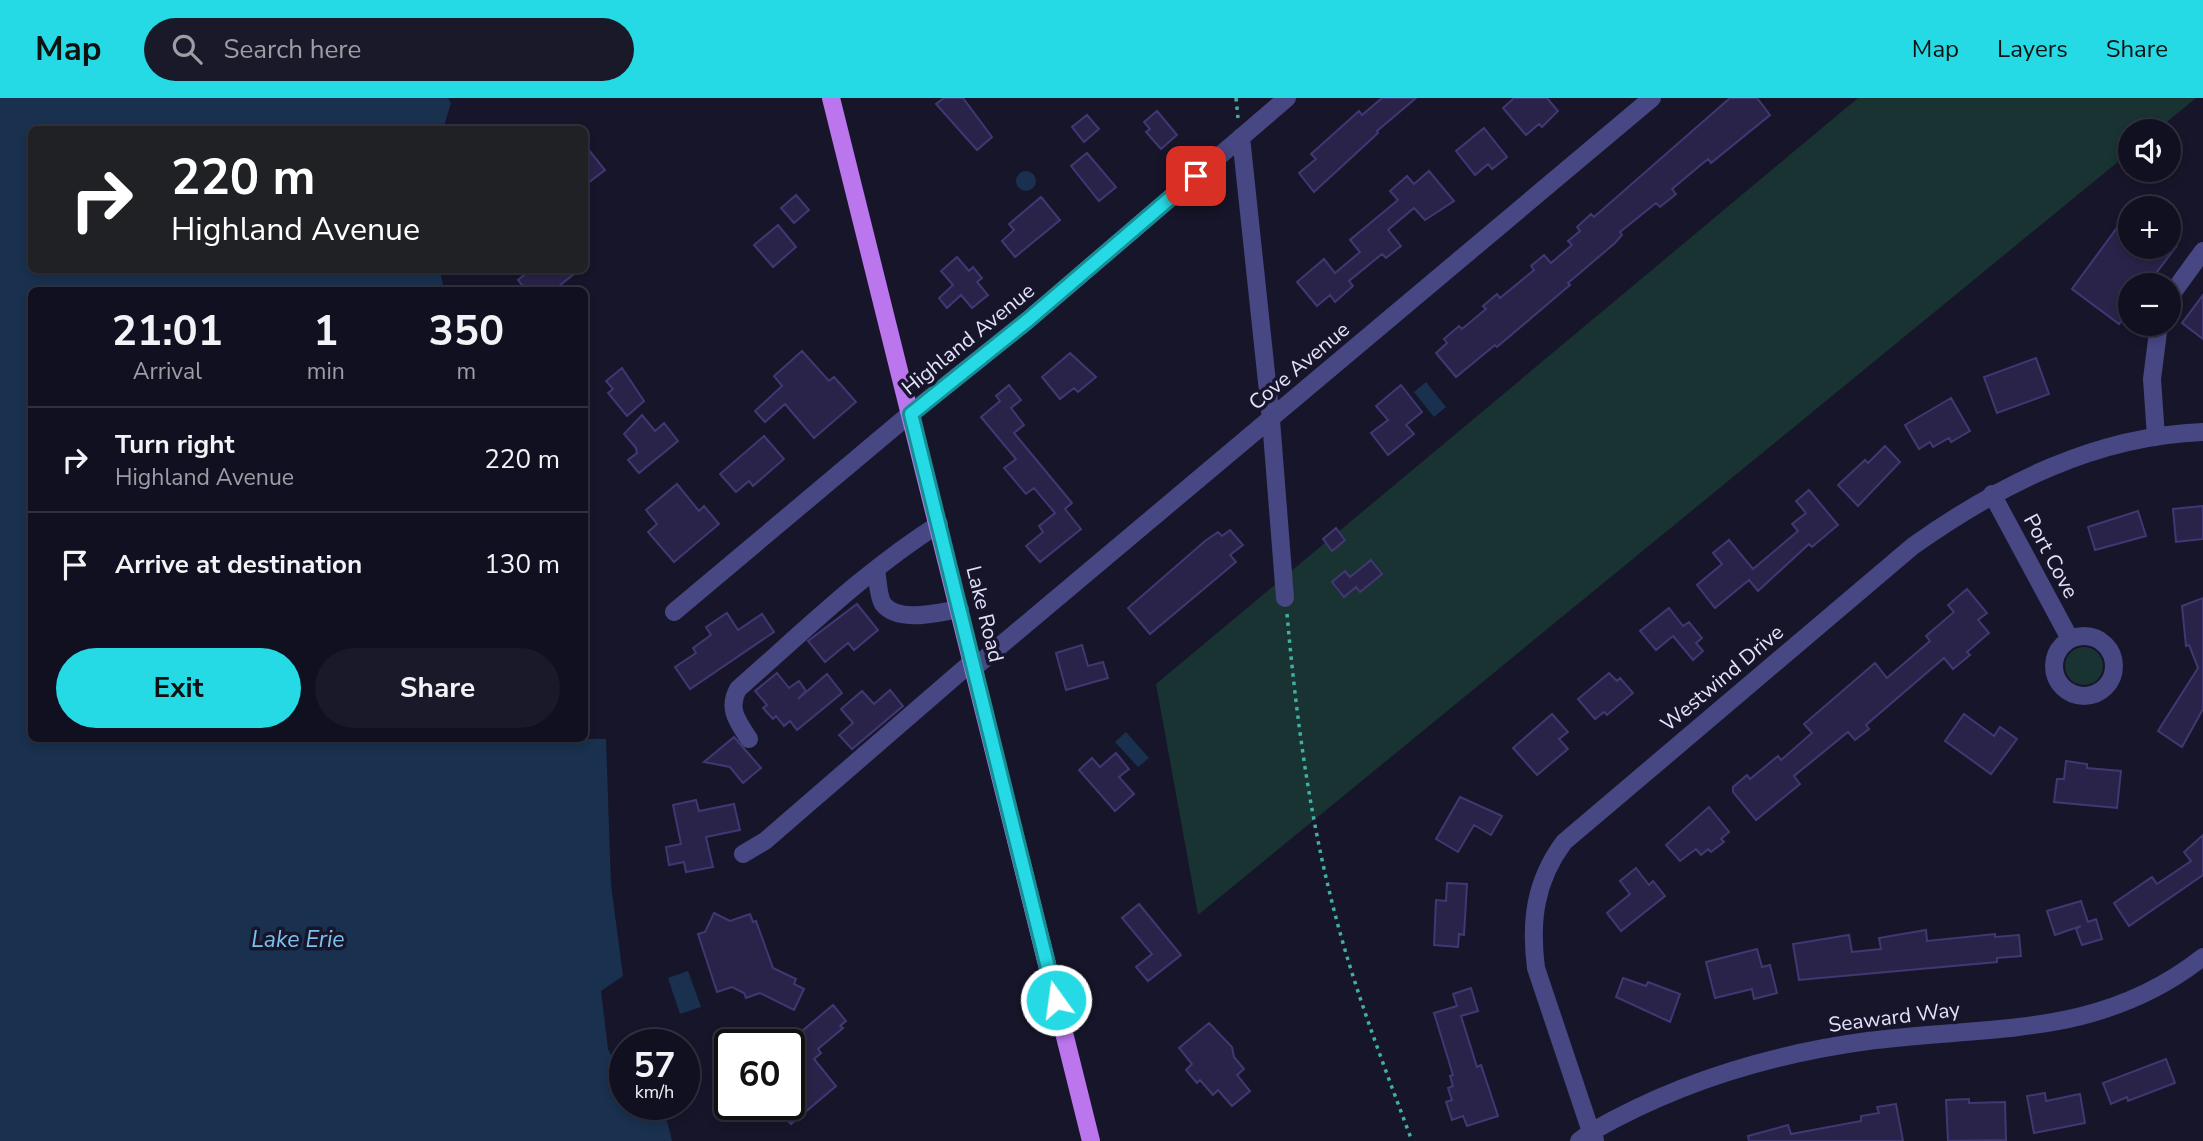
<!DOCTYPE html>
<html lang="en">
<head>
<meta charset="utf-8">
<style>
  body { margin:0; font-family:"Nunito Sans",sans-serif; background:#1a1929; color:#f1f3f6; height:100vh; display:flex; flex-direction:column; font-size:26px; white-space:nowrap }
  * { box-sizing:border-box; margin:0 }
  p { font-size:23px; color:#9c9da5 }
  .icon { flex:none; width:38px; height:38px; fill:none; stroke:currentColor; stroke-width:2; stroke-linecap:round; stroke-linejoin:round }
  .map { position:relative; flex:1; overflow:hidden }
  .panel { position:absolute; left:28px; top:189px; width:560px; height:455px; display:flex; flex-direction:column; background:#111020; border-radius:10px; box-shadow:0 4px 10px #0003,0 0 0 2px #30303e }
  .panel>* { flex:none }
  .hud { position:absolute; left:28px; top:28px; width:560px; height:147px; border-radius:10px; box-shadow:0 4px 10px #0003,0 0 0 2px #30303e; background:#202124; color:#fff; overflow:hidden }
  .tools { position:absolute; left:2118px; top:21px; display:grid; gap:14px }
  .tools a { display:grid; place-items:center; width:63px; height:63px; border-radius:50%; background:#111020; box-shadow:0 4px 10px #0003,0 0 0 2px #30303e; font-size:35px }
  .speed { position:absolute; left:609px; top:931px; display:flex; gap:14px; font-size:35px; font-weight:700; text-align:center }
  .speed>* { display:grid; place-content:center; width:91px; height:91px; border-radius:50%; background:#111020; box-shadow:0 4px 10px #0003,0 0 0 2px #30303e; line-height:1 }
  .speed small { font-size:18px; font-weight:400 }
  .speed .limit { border:4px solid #111; border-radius:10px; background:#fff; color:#111 }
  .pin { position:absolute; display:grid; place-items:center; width:60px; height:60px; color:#fff; margin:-30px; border-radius:14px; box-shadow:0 4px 10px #0006 }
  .me { position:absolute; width:77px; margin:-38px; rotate:346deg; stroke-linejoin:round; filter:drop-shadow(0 0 5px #0008) }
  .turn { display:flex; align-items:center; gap:24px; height:147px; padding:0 28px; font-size:32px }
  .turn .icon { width:91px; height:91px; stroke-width:2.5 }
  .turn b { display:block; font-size:49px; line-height:60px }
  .eta { display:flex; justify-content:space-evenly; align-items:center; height:119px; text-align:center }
  .eta b { font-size:42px; font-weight:700; line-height:49px }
  .action { display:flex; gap:14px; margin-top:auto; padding:14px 28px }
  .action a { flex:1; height:80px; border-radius:42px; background:#25dae4; color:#111; font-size:28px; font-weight:700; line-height:80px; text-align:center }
  .action a+a { background:#1a1929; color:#f1f3f6 }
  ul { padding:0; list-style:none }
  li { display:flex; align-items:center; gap:21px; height:105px; padding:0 28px; border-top:2px solid #30303e }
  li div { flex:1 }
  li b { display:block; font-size:26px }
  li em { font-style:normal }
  header { display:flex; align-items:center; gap:42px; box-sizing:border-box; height:98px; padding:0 35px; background:#25dae4; color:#111 }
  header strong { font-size:33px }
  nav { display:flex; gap:38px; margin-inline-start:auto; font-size:24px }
  .search { width:490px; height:63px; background:#1a1929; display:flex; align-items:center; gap:18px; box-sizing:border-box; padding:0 24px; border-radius:38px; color:#9c9da5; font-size:26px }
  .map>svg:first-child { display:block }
  .green { fill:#183331 }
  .water { fill:#19314f }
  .building { fill:#292349; stroke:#403872; stroke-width:2 }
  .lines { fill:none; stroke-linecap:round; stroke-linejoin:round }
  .path { stroke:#41b0a3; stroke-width:3.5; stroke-dasharray:3.5 5; stroke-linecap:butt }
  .minor { stroke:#464783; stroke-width:18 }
  .major { stroke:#bb76ee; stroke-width:18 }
  .route-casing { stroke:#188e94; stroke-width:18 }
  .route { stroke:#25dae4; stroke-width:12 }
  .labels { text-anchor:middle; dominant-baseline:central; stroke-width:7; stroke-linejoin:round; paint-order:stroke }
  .street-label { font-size:21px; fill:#e3e1fb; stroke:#17152a }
  .water-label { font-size:23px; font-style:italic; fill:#7cc0ef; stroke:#17152a }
</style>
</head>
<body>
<header>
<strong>Map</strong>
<div class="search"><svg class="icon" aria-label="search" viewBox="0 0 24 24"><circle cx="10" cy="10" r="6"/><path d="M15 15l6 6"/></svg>Search here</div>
<nav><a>Map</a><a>Layers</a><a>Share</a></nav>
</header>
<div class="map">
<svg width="2203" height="1043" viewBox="0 0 2203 1043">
  <rect width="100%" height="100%" fill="#17152a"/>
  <path class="green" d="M1858,0H2196L2156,33H2130V54L1198,817L1156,586Z
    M2065 568a19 19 0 1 1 38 0a19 19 0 1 1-38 0Z"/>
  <path class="water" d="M0,0H448L451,5L443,31L32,32V172H440L444,192H32V640L606,641L611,787L623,878L601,893L608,951L625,985V1006H635L640,1016L667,1023L672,1043H0Z
    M1016 83a10 10 0 1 1 20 0a10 10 0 1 1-20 0Z
    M1426,284L1446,309L1434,319L1414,294Z
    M1126,634L1149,660L1138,669L1115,644Z
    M688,873L701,909L680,916L668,880Z"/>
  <path class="building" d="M944,0H963L992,39L977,52L936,6Z
    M1382,0H1416L1377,33L1378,35L1314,94L1299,75L1316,61L1311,56L1359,13L1362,17Z
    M1514,0H1547L1558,13L1542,29L1539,26L1526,37L1503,10Z
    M1730,0H1757L1770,17L1711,65L1708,61L1672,91L1676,96L1660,109L1656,105L1620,134L1622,137L1615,145L1568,185L1570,187L1497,249L1495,247L1456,279L1436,255L1447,245L1444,241L1459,228L1462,231L1486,211L1483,208L1497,196L1500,200L1534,172L1531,168L1544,157L1551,165L1572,147L1568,143L1580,133L1577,129L1591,116L1594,119Z
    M1157,13L1177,37L1161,51L1146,34L1150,31L1144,24Z
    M1087,17L1099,31L1084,44L1072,29Z
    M1484,30L1507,59L1492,71L1488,66L1475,77L1456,53Z
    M584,46L605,72L584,88Z
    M1087,55L1116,89L1099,103L1071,68Z
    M1429,73L1454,103L1425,122L1414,110L1388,132L1401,148L1386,160L1382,156L1349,183L1353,188L1335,204L1330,197L1317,208L1297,184L1324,161L1335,175L1360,154L1350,142L1398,102L1390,93L1407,78L1414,86Z
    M796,97L809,112L794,125L781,110Z
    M1041,99L1060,122L1015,159L1002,143L1014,132L1009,126Z
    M2130,112V149H2176L2147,187H2130V211L2119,226L2072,191Z
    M778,127L796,149L773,169L754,147Z
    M957,159L969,173L973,169L982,180L977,184L988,197L972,210L961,197L947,210L939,200L953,187L941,173Z
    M530,172H579L554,192H526L518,182Z
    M2203,197V241L2182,225Z
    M802,253L829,283L834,279L856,304L814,340L785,306L765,324L755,313L782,288L774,278Z
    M1070,255L1096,279L1078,294L1074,290L1060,301L1042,279Z
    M2036,260L2049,296L1997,315L1984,279Z
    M622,270L644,303L627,318L608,295L613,291L606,283Z
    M1009,287L1021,302L1011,310L1024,327L1014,335L1072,405L1065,411L1081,431L1040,464L1026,448L1043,434L1039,428L1055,415L1034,390L1026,396L1004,370L1016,361L981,319L1000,303L996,298Z
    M1401,287L1422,314L1406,327L1414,336L1388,357L1371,335L1388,322L1376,308Z
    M1951,300L1970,333L1951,344L1949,340L1933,349L1930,344L1919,351L1905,327Z
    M642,317L655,333L664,325L678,343L639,375L628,362L637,355L636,350L624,336Z
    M764,338L784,361L753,388L749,383L736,394L720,376Z
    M1885,348L1900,364L1858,408L1838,387L1865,362L1868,365Z
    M677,386L699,413L704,408L719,426L674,464L648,434L657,426L646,412Z
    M1809,392L1838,427L1812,449L1809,446L1758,493L1749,482L1715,510L1697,487L1722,466L1713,455L1729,442L1753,471L1798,433L1792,426L1806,415L1796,403Z
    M2203,408V441L2176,444L2173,411Z
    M2138,413L2146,438L2095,452L2088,429Z
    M1336,430L1345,442L1332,453L1323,441Z
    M1230,432L1243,447L1230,457L1236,464L1150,536L1128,510L1205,443L1218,434L1222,438Z
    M1371,462L1382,476L1360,494L1356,489L1344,499L1332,484L1345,473L1350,479Z
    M1967,491L1987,515L1978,522L1989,535L1967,554L1970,557L1953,571L1944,560L1866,627L1869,631L1855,642L1848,634L1794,678L1800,686L1756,722L1733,694V689L1747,677L1750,681L1778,658L1781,662L1812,635L1804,626L1875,565L1887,580L1930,543L1926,538L1954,514L1948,507Z
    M2203,500V611L2182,649L2158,633L2198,570L2189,547L2186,548L2182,508Z
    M857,506L878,532L854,552L848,545L825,564L808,543Z
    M1669,510L1683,528L1689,524L1702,540L1696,545L1703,553L1693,562L1673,538L1656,552L1640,533Z
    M727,515L738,532L762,516L774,534L690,591L675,569L696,555L693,550L711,537L706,529Z
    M1082,547L1088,568L1103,564L1108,580L1066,592L1056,555Z
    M777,575L789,590L799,583L806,593L798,601L827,576L842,595L797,632L790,623L784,628L776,618L773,621L763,610L767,607L755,593Z
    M1609,575L1617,583L1620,580L1633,595L1607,617L1604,614L1595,621L1578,601Z
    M890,592L903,608L852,651L839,637L853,625L841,611L862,593L874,606Z
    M1552,616L1568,634L1559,641L1568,651L1537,677L1513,650Z
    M1964,616L1994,638L2000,629L2017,641L1991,676L1945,643Z
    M734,639L761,670L743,685L730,669L704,664Z
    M1116,655L1129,671L1119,679L1134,696L1115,713L1079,672L1092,660L1100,669Z
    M2066,663L2087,666V670L2121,673L2117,710L2054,704L2057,681H2064Z
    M1460,699L1502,718L1491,737L1474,727L1458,754L1436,741Z
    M696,702L699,713L734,706L740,732L706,739L713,769L686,774L684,764L669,767L666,749L681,746L673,707Z
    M1709,709L1729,734L1721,741L1724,744L1711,754L1708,751L1701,757L1696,751L1680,763L1666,747Z
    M2203,737V777L2129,828L2114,805L2152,779L2157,786L2191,763L2184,754Z
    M1636,770L1649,787L1653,783L1665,798L1621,833L1607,815L1630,796L1620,783Z
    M1447,785L1467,786L1464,837L1459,836L1458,849L1434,847L1436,802L1446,803Z
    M2081,803L2088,824L2096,821L2102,841L2082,847L2076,831L2081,828L2055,837L2047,813Z
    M1139,806L1181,857L1148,883L1136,869L1152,856L1122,820Z
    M714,815L730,823L750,816L753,824L756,823L773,870L796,881L794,886L804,891L794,912L760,895L746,900L744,895L732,889L717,894L698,836L705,834Z
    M1926,832L1927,843L1995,836V839L2019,837L2021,858L1997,860V864L1799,882L1793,846L1849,837L1852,854L1881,851L1879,840Z
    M1757,851L1762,869L1770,867L1777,895L1754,901L1752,891L1715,900L1706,864Z
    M1623,880L1646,888L1648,884L1680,896L1670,924L1616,899Z
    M1471,890L1478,913L1461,918L1477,969L1481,967L1498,1018L1467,1028L1463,1018L1452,1022L1446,1004L1452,1002L1448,990L1453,988L1450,978L1453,977L1434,915L1457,908L1453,896Z
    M833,907L846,923L840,928L843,930L818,951L821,955L814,961L836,988L791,1026L778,1011L789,1006V944Z
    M1209,925L1232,949L1234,959L1244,971L1237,977L1250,993L1232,1008L1218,992L1213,997L1200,982L1197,985L1186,972L1192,966L1179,950Z
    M2166,961L2175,985L2128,1003L2127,999L2111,1006L2103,985Z
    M2045,995L2046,1003L2080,996L2085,1025L2034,1035L2027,998Z
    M1969,1001V1005L2005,1004L2006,1042L1948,1043L1946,1002Z
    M1896,1006L1903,1043H1749L1748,1038L1788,1027L1791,1036L1861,1023V1018L1879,1015L1877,1009Z"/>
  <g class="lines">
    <path class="path" d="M1236,0L1238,20
      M1287,516C1296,617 1309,717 1335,816C1355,893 1384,968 1412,1043"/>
    <path class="minor" d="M1241,39L1271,322L1285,500
      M2168,201L2203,153
      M2156,339L2152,281L2159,226
      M1992,396L2070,541
      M876,472C878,482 878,498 883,506C899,526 939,514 960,511
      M674,514L911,315L1028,222L1287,0
      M2054 568a30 30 0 1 1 60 0a30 30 0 1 1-60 0Z
      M975,569L1652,0
      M749,641C738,624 727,611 738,591C802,535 866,472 939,426
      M743,756L765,743L973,563
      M1595,1042L1591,1034C1676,985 1771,956 1868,943C1990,927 2099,941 2203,859
      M1579,1043L1591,1034L1536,870C1530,823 1535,783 1564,744L1913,448C1999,387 2095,338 2203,334"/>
    <path class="major" d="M831,0L1091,1043"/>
  </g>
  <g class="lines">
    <defs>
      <path id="route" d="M1056,902L911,316L1028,222L1196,78"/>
    </defs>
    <use href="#route" class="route-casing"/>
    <use href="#route" class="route"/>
  </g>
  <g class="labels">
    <g class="street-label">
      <text transform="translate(968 241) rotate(-39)">Highland Avenue</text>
      <text transform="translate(1299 268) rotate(-40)">Cove Avenue</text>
      <text transform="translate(2051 458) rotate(62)">Port Cove</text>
      <text transform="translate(985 516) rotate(76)">Lake Road</text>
      <text transform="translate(1722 580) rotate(-40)">Westwind Drive</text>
      <text transform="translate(1894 919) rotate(-7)">Seaward Way</text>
    </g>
    <g class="water-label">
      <text x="298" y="841">Lake Erie</text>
    </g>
  </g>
</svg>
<div class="tools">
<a><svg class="icon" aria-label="sound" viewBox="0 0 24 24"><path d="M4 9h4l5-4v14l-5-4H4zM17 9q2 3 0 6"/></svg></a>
<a>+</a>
<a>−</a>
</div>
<div class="speed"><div>57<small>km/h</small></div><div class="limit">60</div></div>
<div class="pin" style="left:1196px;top:78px;background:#d93025"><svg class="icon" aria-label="arrive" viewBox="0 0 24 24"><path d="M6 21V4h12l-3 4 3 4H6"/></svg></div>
<svg class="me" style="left:1056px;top:902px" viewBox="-20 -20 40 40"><circle r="17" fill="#25dae4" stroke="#fff" stroke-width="3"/><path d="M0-11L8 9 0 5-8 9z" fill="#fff"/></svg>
<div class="hud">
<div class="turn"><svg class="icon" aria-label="right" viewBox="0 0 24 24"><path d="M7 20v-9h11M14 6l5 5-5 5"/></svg><div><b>220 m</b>Highland Avenue</div></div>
</div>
<section class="panel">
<div class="eta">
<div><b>21:01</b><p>Arrival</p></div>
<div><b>1</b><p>min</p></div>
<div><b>350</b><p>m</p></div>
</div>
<ul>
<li><svg class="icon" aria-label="right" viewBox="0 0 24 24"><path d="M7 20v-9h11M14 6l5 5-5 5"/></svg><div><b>Turn right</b><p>Highland Avenue</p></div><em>220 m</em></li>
<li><svg class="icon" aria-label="arrive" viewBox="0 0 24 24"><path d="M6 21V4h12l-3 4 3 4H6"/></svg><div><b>Arrive at destination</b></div><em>130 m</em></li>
</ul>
<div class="action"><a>Exit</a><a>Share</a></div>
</section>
</div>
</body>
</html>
